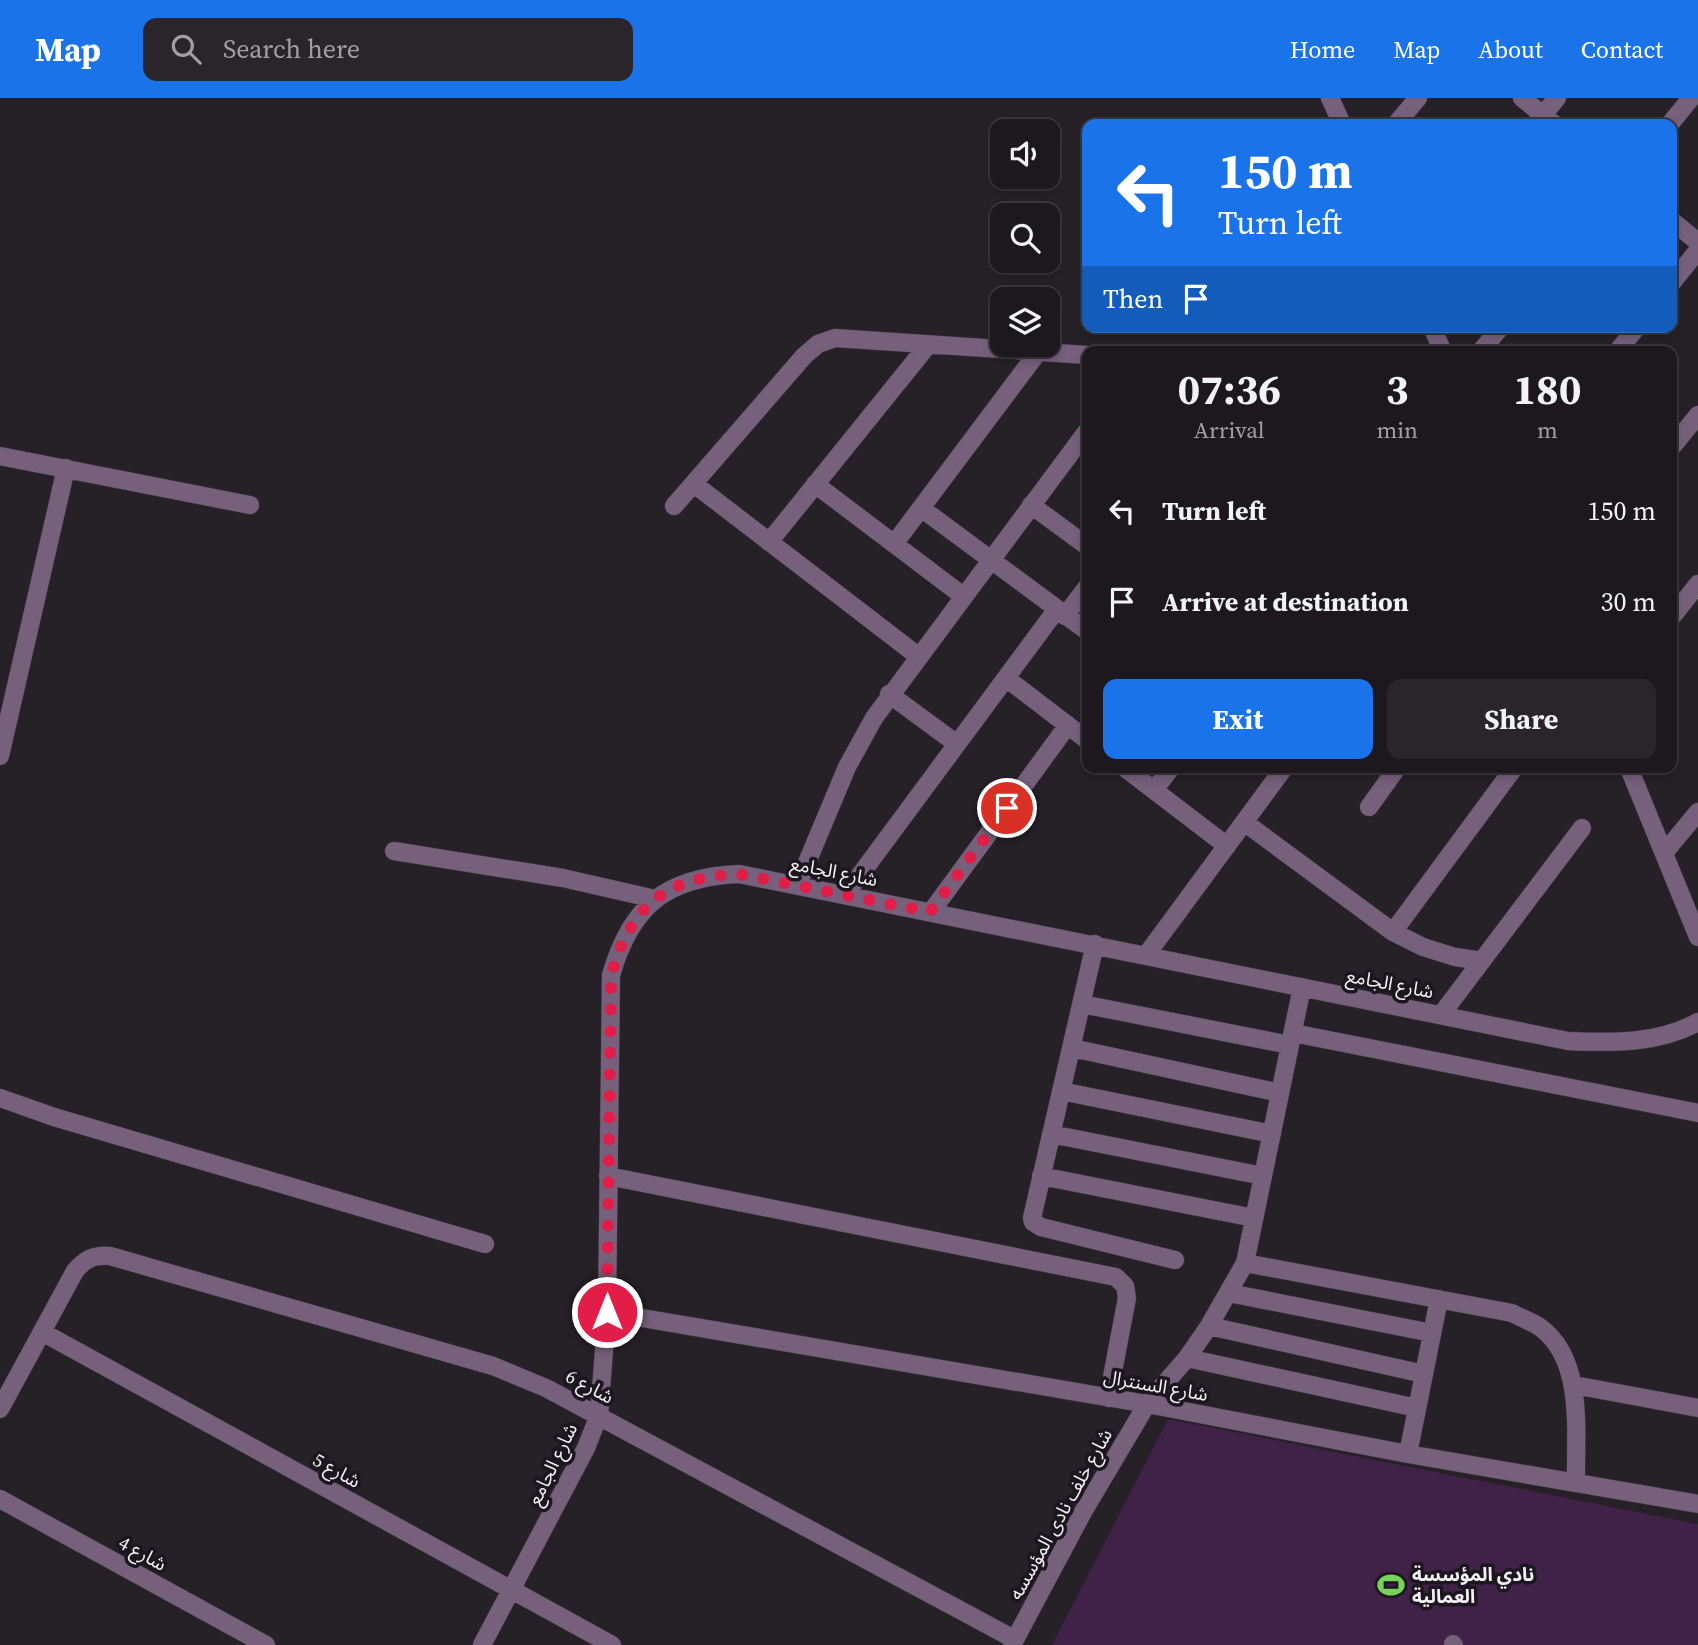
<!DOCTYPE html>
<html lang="en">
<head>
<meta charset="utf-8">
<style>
  body { margin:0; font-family:"Source Serif 4","Noto Sans Arabic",serif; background:#29252a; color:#f1f3f6; height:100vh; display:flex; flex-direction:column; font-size:26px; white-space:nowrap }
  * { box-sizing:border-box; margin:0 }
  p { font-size:23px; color:#a0a0a4 }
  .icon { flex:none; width:38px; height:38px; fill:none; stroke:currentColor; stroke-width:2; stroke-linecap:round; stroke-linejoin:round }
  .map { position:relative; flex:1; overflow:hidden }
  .details { position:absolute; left:1082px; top:248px; width:595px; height:427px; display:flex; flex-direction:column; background:#1c181d; border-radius:14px; box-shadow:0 4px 10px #0003,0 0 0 2px #3a373b }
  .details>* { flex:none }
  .top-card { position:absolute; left:1082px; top:21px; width:595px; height:214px; border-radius:14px; box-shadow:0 4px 10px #0003,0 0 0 2px #3a373b; background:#1a73e8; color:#fff; overflow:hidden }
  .fabs { position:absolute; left:990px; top:21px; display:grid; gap:14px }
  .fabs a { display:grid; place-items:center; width:70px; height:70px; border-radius:14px; background:#1c181d; box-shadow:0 4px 10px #0003,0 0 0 2px #3a373b; font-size:35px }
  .pin { position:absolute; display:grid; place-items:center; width:60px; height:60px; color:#fff; margin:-30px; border:4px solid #fff; border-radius:50%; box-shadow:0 2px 7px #0007 }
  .me { position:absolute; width:77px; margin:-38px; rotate:0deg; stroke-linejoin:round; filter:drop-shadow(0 0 5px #0008) }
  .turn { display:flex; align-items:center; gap:24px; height:147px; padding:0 21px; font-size:32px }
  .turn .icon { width:91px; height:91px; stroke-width:2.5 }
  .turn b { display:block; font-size:49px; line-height:60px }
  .then { display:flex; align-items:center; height:66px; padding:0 21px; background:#0003; gap:14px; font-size:26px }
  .eta { display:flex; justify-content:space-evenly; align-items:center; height:119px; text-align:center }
  .eta b { font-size:42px; font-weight:700; line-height:49px }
  .action { display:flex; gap:14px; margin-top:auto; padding:14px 21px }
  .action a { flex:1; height:80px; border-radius:14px; background:#1a73e8; color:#fff; font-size:28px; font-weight:700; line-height:80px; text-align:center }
  .action a+a { background:#29252a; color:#f1f3f6 }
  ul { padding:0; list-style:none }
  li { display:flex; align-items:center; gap:21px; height:91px; padding:0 21px }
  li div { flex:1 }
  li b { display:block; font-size:26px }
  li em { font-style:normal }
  header { display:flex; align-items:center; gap:42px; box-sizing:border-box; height:98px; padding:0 35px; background:#1a73e8; color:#fff }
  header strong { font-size:33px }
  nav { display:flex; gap:38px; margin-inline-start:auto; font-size:24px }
  .search { width:490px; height:63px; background:#29252a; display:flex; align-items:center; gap:18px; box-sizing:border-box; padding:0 24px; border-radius:14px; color:#a0a0a4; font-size:26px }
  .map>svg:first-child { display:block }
  .green { fill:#402148 }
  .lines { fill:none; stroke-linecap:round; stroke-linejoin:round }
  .minor-casing { stroke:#433d44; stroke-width:19 }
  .minor { stroke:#76607c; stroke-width:18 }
  .route { stroke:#e11d48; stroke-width:12; stroke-dasharray:0 21.6 }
  .labels { text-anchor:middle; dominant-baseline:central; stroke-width:7; stroke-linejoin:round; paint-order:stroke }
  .street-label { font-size:19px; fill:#f4f1f6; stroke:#1c171e }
  .poi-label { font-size:19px; font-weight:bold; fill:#f4f1f6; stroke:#1c171e; text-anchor:start }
</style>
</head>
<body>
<header>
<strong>Map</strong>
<div class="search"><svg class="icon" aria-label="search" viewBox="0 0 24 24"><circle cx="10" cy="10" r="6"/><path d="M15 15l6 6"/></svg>Search here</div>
<nav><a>Home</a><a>Map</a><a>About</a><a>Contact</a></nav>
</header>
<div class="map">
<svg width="1698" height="1547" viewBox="0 0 1698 1547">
  <rect width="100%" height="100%" fill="#262027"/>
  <path class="green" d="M1168,1321L1698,1426V1547H1052Z"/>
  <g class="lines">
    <defs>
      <path id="minor" d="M1330,0L1342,26
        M1522,0L1554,26
        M1537,24L1557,0
        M1396,26L1418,0
        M1670,26L1691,0
        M1671,122L1698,144
        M1671,186L1698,152
        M1432,229L1443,254
        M1480,254L1501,229
        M1617,254L1637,229
        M1671,350L1698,317
        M0,358L250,407
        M694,386L918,558
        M815,386L963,498
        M1031,407L1087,448
        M674,408L804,258L818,246L835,240L1087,257
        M921,410L1087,533
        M769,444L928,247
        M894,446L1038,254
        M1065,518L1087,489
        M1671,520L1698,486
        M1006,580L1087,642
        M889,596L957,646
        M0,658L66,370
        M1125,670L1227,748
        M1629,670L1698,839
        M1154,692L1171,670
        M1369,709L1397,670
        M1244,724L1393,834L1423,849L1455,859L1482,863
        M394,753L563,780L655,801
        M1664,755L1698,714
        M798,786L847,669L874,620L1087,333
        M846,796L1057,511
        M931,814L1068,627
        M1393,834L1514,670
        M1095,846L1032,1120L1033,1124L1041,1129L1175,1162
        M1147,856L1284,670
        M1082,906L1290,947
        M1441,917L1582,730
        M1293,935L1698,1015
        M1072,950L1280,995
        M1061,993L1272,1036
        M0,1000L54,1019L485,1146
        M1051,1036L1263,1078
        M608,1078L1116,1179L1125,1188L1127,1200L1108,1300
        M1041,1078L1254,1120
        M1245,1165L1512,1215C1521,1220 1533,1224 1541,1230C1585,1263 1575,1336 1576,1385
        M1229,1195L1432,1235
        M607,1214L1147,1306L1408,1356L1698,1406
        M1209,1228L1424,1276
        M42,1234L612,1547
        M1187,1260L1417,1310
        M1574,1287L1698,1310
        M0,1311L75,1173C85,1161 93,1157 110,1158L493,1268L546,1290L1014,1541
        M1408,1356L1439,1201
        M0,1401L266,1547
        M1453,1546L1454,1547
        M482,1547L586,1350L599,1317L607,1214L611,877C631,808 666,779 739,776L1568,943C1612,945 1658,946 1698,924
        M1012,1547L1083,1414L1147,1306L1187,1260L1209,1228L1245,1165L1302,889"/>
    </defs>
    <use href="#minor" class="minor-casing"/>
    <use href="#minor" class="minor"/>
  </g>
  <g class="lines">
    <path class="route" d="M607,1214L611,877C631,807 666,779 739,776L930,814L1007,710"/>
  </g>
  <defs>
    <symbol id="stadium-bare" viewBox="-9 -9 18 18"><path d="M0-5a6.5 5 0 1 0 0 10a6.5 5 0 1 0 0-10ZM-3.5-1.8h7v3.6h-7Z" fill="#78d259" stroke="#1c171e" stroke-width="2.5" paint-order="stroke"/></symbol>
  </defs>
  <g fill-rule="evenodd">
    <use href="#stadium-bare" x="1372" y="1468" width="38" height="38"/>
  </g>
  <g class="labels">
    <g class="street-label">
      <text transform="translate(834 773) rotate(11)">شارع الجامع</text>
      <text transform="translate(1390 885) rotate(11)">شارع الجامع</text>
      <text transform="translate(1156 1287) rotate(10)">شارع السنترال</text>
      <text transform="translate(590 1288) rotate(28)">شارع 6</text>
      <text transform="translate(552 1366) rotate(-64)">شارع الجامع</text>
      <text transform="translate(337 1372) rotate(29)">شارع 5</text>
      <text transform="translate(1060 1416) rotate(-61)">شارع خلف نادى المؤسسه</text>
      <text transform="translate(143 1455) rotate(29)">شارع 4</text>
    </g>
    <g class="poi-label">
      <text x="1412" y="1476">نادي المؤسسة<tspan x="1412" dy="22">العمالية</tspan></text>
    </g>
  </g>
</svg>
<div class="fabs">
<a><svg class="icon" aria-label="sound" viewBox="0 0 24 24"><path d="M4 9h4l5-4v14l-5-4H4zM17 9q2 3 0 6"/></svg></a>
<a><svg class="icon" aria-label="search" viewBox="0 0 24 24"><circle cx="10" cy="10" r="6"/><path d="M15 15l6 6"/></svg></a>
<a><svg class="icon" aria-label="layers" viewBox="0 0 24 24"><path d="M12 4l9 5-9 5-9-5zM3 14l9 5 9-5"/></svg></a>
</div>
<div class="pin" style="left:1007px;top:710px;background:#d93025"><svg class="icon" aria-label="arrive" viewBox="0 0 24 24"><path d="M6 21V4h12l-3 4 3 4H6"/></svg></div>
<svg class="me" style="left:607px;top:1214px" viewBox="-20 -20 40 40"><circle r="17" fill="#e11d48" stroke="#fff" stroke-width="3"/><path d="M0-11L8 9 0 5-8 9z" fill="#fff"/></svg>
<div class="top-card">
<div class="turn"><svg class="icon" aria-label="left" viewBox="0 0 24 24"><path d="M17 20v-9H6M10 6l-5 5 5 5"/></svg><div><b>150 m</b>Turn left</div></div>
<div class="then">Then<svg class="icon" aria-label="arrive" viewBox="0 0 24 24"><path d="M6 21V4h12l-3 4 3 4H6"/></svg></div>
</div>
<section class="details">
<div class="eta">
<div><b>07:36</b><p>Arrival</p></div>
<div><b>3</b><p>min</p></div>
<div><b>180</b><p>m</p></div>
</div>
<ul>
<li><svg class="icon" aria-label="left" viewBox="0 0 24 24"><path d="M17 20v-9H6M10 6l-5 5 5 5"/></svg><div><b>Turn left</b></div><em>150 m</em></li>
<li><svg class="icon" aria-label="arrive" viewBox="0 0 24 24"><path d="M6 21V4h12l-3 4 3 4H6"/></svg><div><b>Arrive at destination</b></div><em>30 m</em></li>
</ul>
<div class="action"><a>Exit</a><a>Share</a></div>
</section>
</div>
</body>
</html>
